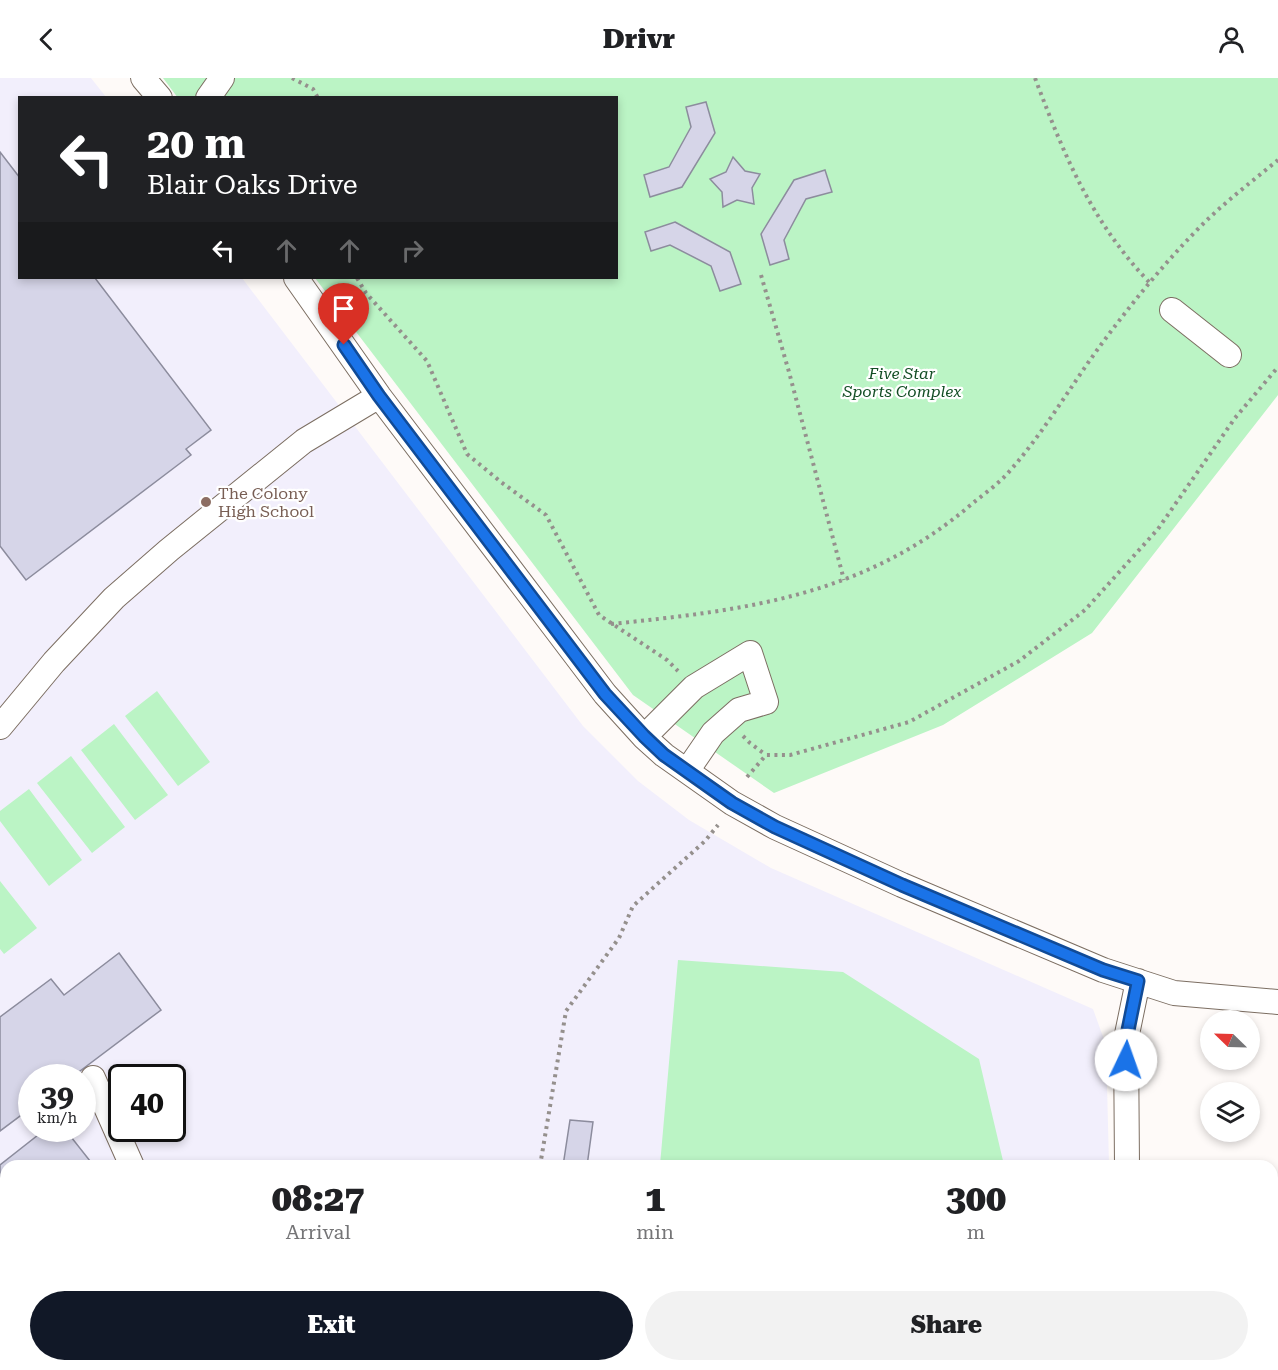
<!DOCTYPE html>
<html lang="en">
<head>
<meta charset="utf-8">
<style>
  body { margin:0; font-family:"Roboto Serif",serif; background:#f2f2f2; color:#202124; height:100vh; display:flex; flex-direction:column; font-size:22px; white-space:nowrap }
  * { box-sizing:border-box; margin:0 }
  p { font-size:20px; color:#757577 }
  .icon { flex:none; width:33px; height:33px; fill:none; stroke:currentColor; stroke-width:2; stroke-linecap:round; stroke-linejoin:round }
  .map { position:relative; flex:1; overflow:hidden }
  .side { position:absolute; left:0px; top:1082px; width:1278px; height:212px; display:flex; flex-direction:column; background:#fff; border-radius:18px 18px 0 0; box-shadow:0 3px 9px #0003 }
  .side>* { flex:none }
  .banner { position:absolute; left:18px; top:18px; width:600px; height:183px; border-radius:0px; box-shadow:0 3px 9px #0003; background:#202124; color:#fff; overflow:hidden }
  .needle { width:39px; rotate:293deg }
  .fabs { position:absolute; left:1200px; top:932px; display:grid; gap:12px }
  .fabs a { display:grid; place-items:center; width:60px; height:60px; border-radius:50%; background:#fff; box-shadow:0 3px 9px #0003; font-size:30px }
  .speed { position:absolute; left:18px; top:986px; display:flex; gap:12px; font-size:30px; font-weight:700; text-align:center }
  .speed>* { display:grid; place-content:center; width:78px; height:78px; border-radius:50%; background:#fff; box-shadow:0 3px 9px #0003; line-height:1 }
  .speed small { font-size:15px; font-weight:400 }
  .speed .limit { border:3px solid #111; border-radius:9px; background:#fff; color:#111 }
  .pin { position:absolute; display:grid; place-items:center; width:51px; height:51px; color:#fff; margin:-62px -26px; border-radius:50% 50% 50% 0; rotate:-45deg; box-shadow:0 0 6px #0007 }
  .pin .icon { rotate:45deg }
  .me { position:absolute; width:66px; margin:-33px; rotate:3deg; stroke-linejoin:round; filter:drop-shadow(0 0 4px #0008) }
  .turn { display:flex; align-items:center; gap:21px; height:126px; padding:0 30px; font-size:27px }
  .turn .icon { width:78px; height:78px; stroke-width:2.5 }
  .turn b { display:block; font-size:42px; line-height:51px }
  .lanes { display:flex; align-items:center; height:57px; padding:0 30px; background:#0003; justify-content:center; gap:30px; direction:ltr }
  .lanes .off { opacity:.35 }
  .eta { display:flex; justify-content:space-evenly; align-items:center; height:102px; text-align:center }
  .eta b { font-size:36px; font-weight:800; line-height:42px }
  .cta { display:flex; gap:12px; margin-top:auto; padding:12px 30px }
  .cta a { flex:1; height:69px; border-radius:36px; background:#111827; color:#fff; font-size:24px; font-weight:800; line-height:69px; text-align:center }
  .cta a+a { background:#f2f2f2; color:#202124 }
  header { display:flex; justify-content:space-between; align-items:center; height:78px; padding:0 30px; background:#fff; font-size:27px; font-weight:800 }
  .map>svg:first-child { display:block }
  .education { fill:#f2effc; fill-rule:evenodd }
  .green { fill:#bbf4c5 }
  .building { fill:#d6d5e8; stroke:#8c8c9d; stroke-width:1.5 }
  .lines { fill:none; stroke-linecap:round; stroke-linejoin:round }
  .minor-casing { stroke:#7c6e62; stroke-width:26 }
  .path { stroke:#95908d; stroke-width:4; stroke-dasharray:3 4.5; stroke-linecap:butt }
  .minor { stroke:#fff; stroke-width:24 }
  .route-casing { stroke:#114b97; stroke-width:15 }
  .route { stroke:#1a73e8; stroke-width:10 }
  .education-dot { fill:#8d6e63; stroke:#fff; stroke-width:2 }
  .labels { text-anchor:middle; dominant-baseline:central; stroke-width:4.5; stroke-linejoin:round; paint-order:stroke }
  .park-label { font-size:16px; font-style:italic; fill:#134e25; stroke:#fff }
  .education-label { font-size:16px; fill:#785e54; stroke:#fff; text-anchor:start }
</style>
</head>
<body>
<header><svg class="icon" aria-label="back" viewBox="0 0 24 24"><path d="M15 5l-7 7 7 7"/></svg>Drivr<svg class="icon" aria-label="person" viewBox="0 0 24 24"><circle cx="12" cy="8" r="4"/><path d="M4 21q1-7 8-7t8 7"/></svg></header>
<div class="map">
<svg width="1278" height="1292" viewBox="0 0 1278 1292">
  <rect width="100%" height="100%" fill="#fefaf8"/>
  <path class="education" d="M0,0H91L106,19L20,20V200H242L583,648L638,703L689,742L771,790L1093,931L1106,967L1109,1087L6,1088V1287H1131V1292H0ZM32,999H82V1050H32ZM122,999H172V1050H122Z"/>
  <path class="green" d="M163,0H1278V317L1092,555L943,647L774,715L633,617L315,200H616V20H178Z
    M157,613L210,684L178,708L125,638Z
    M114,646L168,717L135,742L81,672Z
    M71,678L125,749L92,775L37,705Z
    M29,711L82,782L49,808L0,743V733Z
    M0,803L37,850L4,876L0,871Z
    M678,882L843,894L979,981L1004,1087H660Z
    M0,1182H6V1287H411L409,1292H0Z
    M1278,1214V1292H1240L1242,1287H1272V1226Z"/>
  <path class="building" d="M706,24L715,55L682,109L650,119L644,97L669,89L691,49L686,29Z
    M0,74L20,100V200H95L211,352L186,371L191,377L26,502L0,468Z
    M733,79L745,93L760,96L752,110L754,126L737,122L723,129L722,114L710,101L726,94Z
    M825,92L832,114L806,121L784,162L789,181L770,187L761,156L794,102Z
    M675,144L730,174L741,206L720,213L711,188L670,167L651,173L645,154Z
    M119,875L161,932L72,999H32V1029L0,1053V939L51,901L64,917Z
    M570,1042L593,1044L587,1088H563Z
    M47,1050H64L94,1088H6V1163L0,1162V1087Z
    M493,1287H518L516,1292H506Z"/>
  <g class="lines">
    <defs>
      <path id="minor" d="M143,0L160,20
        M208,20L222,0
        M296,200L379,318L605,616L644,659L664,677L732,725L775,749L902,807L1103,892L1174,915L1278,924
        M1172,232L1229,277
        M0,649L54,584L114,520L169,472L304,363L379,318
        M644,659L694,609L750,575L766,624L739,632L713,655L687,693
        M93,1000L132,1088
        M1127,1088L1126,961L1138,903
        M558,1287L559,1292
        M1149,1287V1292"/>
    </defs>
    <use href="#minor" class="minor-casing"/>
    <path class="path" d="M292,0L313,11L318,20
      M1035,0C1064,77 1091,143 1149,204
      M761,197L789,294L844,502
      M357,200L366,215L427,283L467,376L501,404L546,437L599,537L667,582L678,593
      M611,546C747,532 865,518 973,425C984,416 997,407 1007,396C1044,355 1071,307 1103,264C1132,225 1162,188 1196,153C1221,127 1250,105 1278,82
      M743,658L750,665L766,677
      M747,699L766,677H790L909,644L1019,583L1085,532L1158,451L1235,340L1278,289
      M540,1088L566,933L619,860L633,828L705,763L718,747"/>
    <use href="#minor" class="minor"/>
  </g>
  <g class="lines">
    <defs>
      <path id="route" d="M344,267L379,318L605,616L644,658L664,677L732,725L775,749L902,807L1103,892L1138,903L1126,962V982"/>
    </defs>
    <use href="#route" class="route-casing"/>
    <use href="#route" class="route"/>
  </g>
  <circle class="education-dot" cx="206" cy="424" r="6"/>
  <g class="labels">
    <g class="park-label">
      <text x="902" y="295">Five Star<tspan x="902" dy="18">Sports Complex</tspan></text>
    </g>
    <g class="education-label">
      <text x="218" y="415">The Colony<tspan x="218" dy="18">High School</tspan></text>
    </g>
  </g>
</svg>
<div class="fabs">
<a><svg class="needle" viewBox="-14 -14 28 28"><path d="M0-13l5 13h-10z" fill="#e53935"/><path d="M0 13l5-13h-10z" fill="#757577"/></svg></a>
<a><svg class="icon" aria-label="layers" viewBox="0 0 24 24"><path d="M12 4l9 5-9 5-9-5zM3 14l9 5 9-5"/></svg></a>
</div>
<div class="speed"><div>39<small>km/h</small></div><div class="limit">40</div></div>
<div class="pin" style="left:344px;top:267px;background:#d93025"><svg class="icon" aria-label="arrive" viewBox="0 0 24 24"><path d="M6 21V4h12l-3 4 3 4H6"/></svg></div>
<svg class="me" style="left:1126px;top:982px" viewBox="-20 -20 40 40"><circle r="19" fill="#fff"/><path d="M0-13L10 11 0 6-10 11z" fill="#1a73e8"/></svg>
<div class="banner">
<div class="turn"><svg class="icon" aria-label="left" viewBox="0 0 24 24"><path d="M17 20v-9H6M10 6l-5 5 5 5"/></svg><div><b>20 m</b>Blair Oaks Drive</div></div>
<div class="lanes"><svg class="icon" aria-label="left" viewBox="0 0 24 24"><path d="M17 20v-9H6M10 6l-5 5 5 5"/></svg><svg class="icon off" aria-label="ahead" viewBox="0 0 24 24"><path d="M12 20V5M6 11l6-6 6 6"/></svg><svg class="icon off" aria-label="ahead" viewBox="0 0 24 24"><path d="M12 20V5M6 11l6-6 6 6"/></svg><svg class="icon off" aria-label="right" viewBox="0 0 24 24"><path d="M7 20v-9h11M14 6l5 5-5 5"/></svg></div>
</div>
<section class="side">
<div class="eta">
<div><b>08:27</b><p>Arrival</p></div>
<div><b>1</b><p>min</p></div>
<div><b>300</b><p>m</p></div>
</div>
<div class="cta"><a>Exit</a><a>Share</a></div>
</section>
</div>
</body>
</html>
